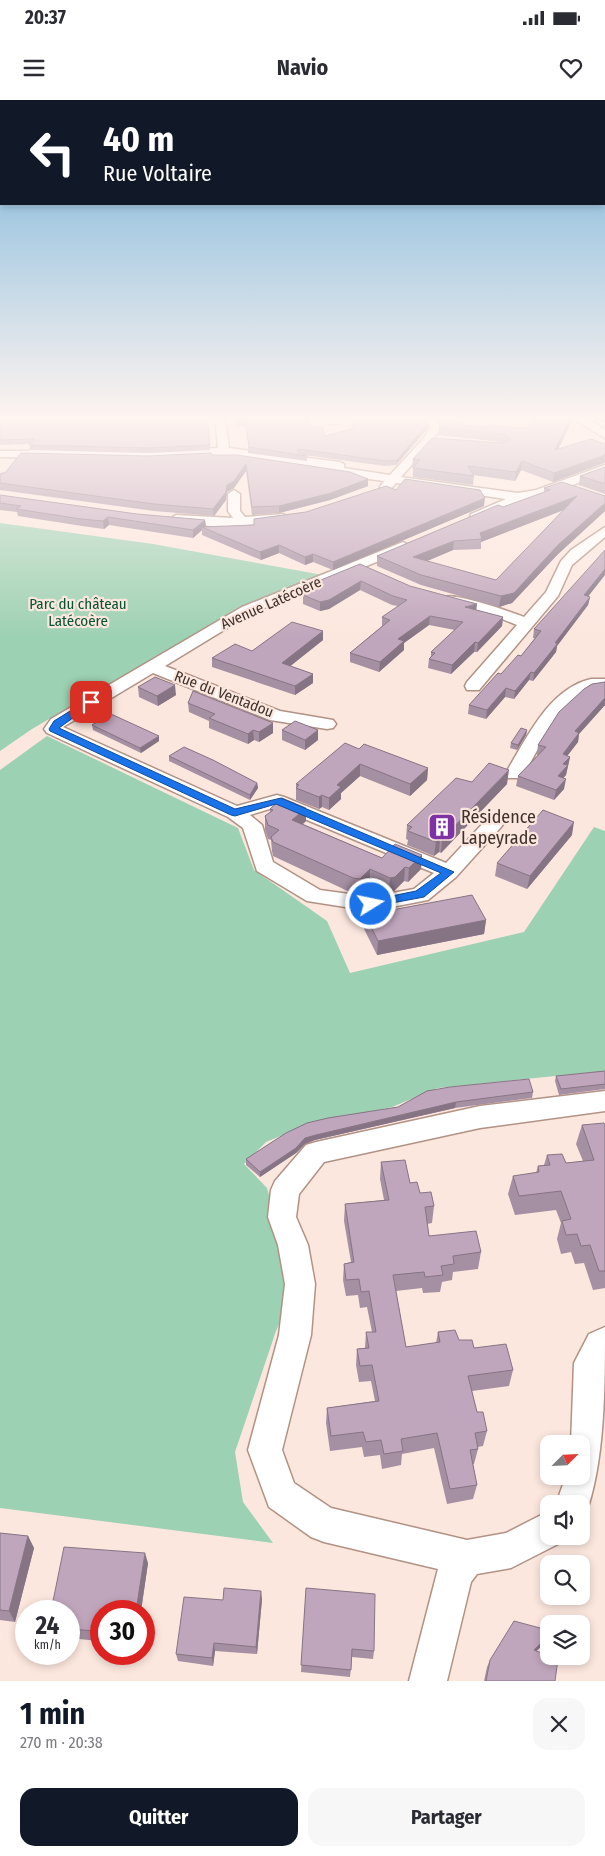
<!DOCTYPE html>
<html lang="fr">
<head>
<meta charset="utf-8">
<style>
  body { margin:0; font-family:"Fira Sans Condensed",sans-serif; background:#f7f7f7; color:#2b2b33; height:100vh; display:flex; flex-direction:column; font-size:19px; white-space:nowrap }
  * { box-sizing:border-box; margin:0 }
  p { font-size:16px; color:#7c7c81 }
  .icon { flex:none; width:28px; height:28px; fill:none; stroke:currentColor; stroke-width:2; stroke-linecap:round; stroke-linejoin:round }
  .map { position:relative; height:1581px; overflow:hidden }
  .details { display:flex; flex-direction:column; background:#fff; flex:1 }
  .details>* { flex:none }
  .banner { position:absolute; left:0px; top:0px; width:605px; height:105px; box-shadow:0 2px 8px #0003; background:#111827; color:#fff; overflow:hidden }
  .needle { width:32px; rotate:66deg }
  .controls { position:absolute; left:540px; top:1335px; display:grid; gap:10px }
  .controls a { display:grid; place-items:center; width:50px; height:50px; border-radius:10px; background:#fff; box-shadow:0 2px 8px #0003; font-size:25px }
  .speed { position:absolute; left:15px; top:1500px; display:flex; gap:10px; font-size:25px; font-weight:700; text-align:center }
  .speed>* { display:grid; place-content:center; width:65px; height:65px; border-radius:50%; background:#fff; box-shadow:0 2px 8px #0003; line-height:1 }
  .speed small { font-size:12px; font-weight:400 }
  .speed .limit { border:8px solid #d22; background:#fff; color:#111 }
  .pin { position:absolute; display:grid; place-items:center; width:42px; height:42px; color:#fff; margin:-21px; border-radius:10px; box-shadow:0 2px 8px #0006 }
  .me { position:absolute; width:55px; margin:-28px; rotate:80deg; stroke-linejoin:round; filter:drop-shadow(0 0 4px #0008) }
  .turn { display:flex; align-items:center; gap:18px; height:105px; padding:0 20px; font-size:22px }
  .turn .icon { width:65px; height:65px; stroke-width:2.5 }
  .turn b { display:block; font-size:35px; line-height:42px }
  .round { display:grid; place-items:center; flex:none; width:52px; height:52px; border-radius:15px; background:#f7f7f7 }
  .head { display:flex; align-items:center; justify-content:space-between; height:85px; padding:0 20px }
  h1 { font-size:30px; font-weight:700; line-height:38px; color:#111827 }
  .button { display:flex; gap:10px; margin-top:auto; padding:10px 20px }
  .button a { flex:1; height:58px; border-radius:15px; background:#111827; color:#fff; font-size:20px; font-weight:700; line-height:58px; text-align:center }
  .button a+a { background:#f7f7f7; color:#2b2b33 }
  .status { display:flex; justify-content:space-between; align-items:center; height:35px; padding:0 25px; background:#fff; direction:ltr }
  .status svg { height:14px; fill:currentColor }
  header { display:flex; justify-content:space-between; align-items:center; height:65px; padding:0 20px; background:#fff; font-size:22px; font-weight:700 }
  .map>svg:first-child { display:block }
  .green { fill:#9dd1b3 }
  .lines { fill:none; stroke-linecap:round; stroke-linejoin:round }
  .minor-casing { stroke:#b19285; stroke-width:3 }
  .minor { fill:#fff; fill-rule:evenodd }
  .wall { fill:#a58fa2; fill-rule:evenodd }
  .shaded-wall { fill:#867484 }
  .building { fill:#c0a6bc; stroke:#867484; fill-rule:evenodd }
  .route { fill:#1a73e8; stroke:#114b97 }
  .labels { text-anchor:middle; dominant-baseline:central; stroke-width:4.5; stroke-linejoin:round; paint-order:stroke }
  .far-street-label { font-size:15px; fill:#3e312c; stroke:#fce7de }
  .far-park-label { font-size:15px; fill:#065434; stroke:#fce7de }
  .poi-label { font-size:18px; fill:#3e312c; stroke:#fce7de; text-anchor:start }
</style>
</head>
<body>
<div class="status"><b>20:37</b><svg viewBox="0 0 49 12"><path d="M0 12V9h3v3zM5 12V6h3v6zM10 12V3h3v9zM15 12V0h3v12zM26 1h20v11H26zM47 4h2v5h-2z"/></svg></div>
<header><svg class="icon" aria-label="menu" viewBox="0 0 24 24"><path d="M4 6h16M4 12h16M4 18h16"/></svg>Navio<svg class="icon" aria-label="heart" viewBox="0 0 24 24"><path d="M12 20l-8-8c-3-5 5-10 8-4 3-6 11-1 8 4z"/></svg></header>
<div class="map">
<svg width="605" height="1581" viewBox="0 0 605 1581">
  <rect width="100%" height="100%" fill="#fce7de"/>
  <path class="green" d="M0,423L153,444L323,475L248,506L209,526L32,629L0,651Z
    M47,636L238,728L254,770L327,821L350,873L524,832L594,727L605,731V971L438,988L392,1007L307,1025L266,1042L244,1064L267,1088L281,1138L291,1195L276,1231L235,1352L243,1402L273,1443L0,1408V670Z"/>
  <g class="lines">
    <defs>
      <path id="minor" d="M121,316H134L125,323H117L116,321Z
        M211,316H221L226,325L229,348L340,362L344,364V368L390,375L424,338L430,328L425,316H435L440,328L432,342L401,377L518,393L536,390L605,365V373L543,396L526,399L476,421L470,417L471,414L506,399L396,383L390,390L386,391L380,387L384,381L324,373L320,372V367L230,355L224,358L218,355L150,357L53,355L47,358L0,357V351H28L34,348L150,351L218,348L216,325Z
        M328,316H338L337,324H329Z
        M552,316H605L591,321L605,330V338L578,322L557,319Z
        M234,390L240,394V411L245,417L283,414L289,418L283,422L222,427L176,423L170,419L176,415L233,418L228,411V394Z
        M605,427V437L572,465L558,496L479,590H467L465,586L467,582L517,525L495,516L444,503L442,500L444,497C458,493 508,511 524,517L546,492L561,461L571,450Z
        M403,442L410,446L408,449L252,513L165,566L280,611L333,620L336,624L333,628L327,629L270,620L153,573L63,627L237,706L277,695L284,697L446,763L487,719L494,717L501,719L504,723L501,727L456,777L428,800L371,811L307,801L257,771L243,728L228,717L47,633L44,629L51,619L242,507ZM276,707L434,773L414,789L371,797L320,790L273,762L262,725L250,715Z
        M591,579H605V589C561,589 542,647 521,678H507L505,674C526,640 548,589 591,579Z
        M605,991V1011L480,1028L324,1062L299,1094L296,1117L308,1145L315,1184L311,1235L282,1350L294,1383L331,1408L467,1440L506,1433L549,1411V1436H564L562,1442L511,1468L477,1474L471,1482L447,1581H409L438,1469L324,1442L311,1437L269,1407L248,1350L279,1235L285,1184L278,1145L268,1117L271,1090L275,1081L306,1045L316,1042L480,1006Z
        M605,1227C605,1287 605,1363 585,1416L581,1418V1404H556L566,1376H581V1344H571L574,1263L589,1234Z"/>
    </defs>
    <use href="#minor" class="minor-casing"/>
    <use href="#minor" class="minor"/>
  </g>
  <path class="wall" d="M0,316H119L116,319V320L207,316L210,350L149,353L30,350V344L0,345Z
    M235,316H308L310,327L325,336L353,329L349,316H391L428,323V328L396,365L385,366L304,355L307,356V361L248,353V347H249L245,326L237,327Z
    M600,316H605V323L599,320Z
    M571,323L558,349L605,344V364L604,363L553,382L521,370L515,381L473,375L474,376L473,385L413,377V368H412L413,359L503,343L502,342L438,335L439,327L463,325L487,327L519,328Z
    M212,355L368,386L330,400L279,413L252,415L246,371L234,388L227,392L226,400L214,416L154,411L0,390V374L148,356Z
    M605,367V394L579,385L580,376Z
    M544,388L605,396V411L557,455L512,503L499,507L421,485L377,466V456L503,407L544,392ZM564,410L496,480L427,461L453,450L481,449V442Z
    M396,390L484,406L333,470L313,462L305,465L279,453L261,460L202,435V430L193,438L109,425L104,429L82,426L18,416L17,412L0,410V395L137,414L205,420L206,427L254,425V419L306,412Z
    M360,464L410,486L477,510L503,517L502,526L477,552H474L451,574L428,568L429,559L431,556V552L455,530L429,525L404,543V550L379,572L350,562V553L382,526V517L398,506L392,505L360,490L329,509L320,511L303,504V495L316,488V482Z
    M588,496L590,497L588,505L557,546L556,552L533,581L529,580L514,599L505,597L486,619L468,614L469,605L501,574L521,556L535,538H533L534,529Z
    M323,531V540L290,566L313,574V583L295,595L212,567V558L252,551Z
    M605,582V605L579,634L578,642L567,656L570,657L566,675L563,678L564,689L554,700L516,686L518,676L538,655H537L538,645Z
    M138,587L176,595L158,606L139,597Z
    M188,603L273,633L259,642L254,640L248,644L209,628V621L189,612Z
    M92,625L159,641L141,653L93,630Z
    M282,630L318,640L305,650L282,640Z
    M527,630L526,635L517,650L510,648L511,643Z
    M359,649L428,668L427,680L410,696L360,676L341,693V699L329,710L322,707L319,709L296,700V684Z
    M169,656L257,683L258,688L250,700L169,661Z
    M472,682L507,684L441,753L439,752L434,756L407,745L408,740L406,739L407,725Z
    M306,708V721L303,724L382,758L422,755L421,769L408,782L404,781L394,791L389,792L370,783L359,794L352,793L273,756L272,751L271,740L268,739L265,730V716L270,713V709Z
    M572,735L527,789L495,776L497,763Z
    M365,815L486,820L484,834L377,855L364,829Z
    M605,971V989L559,995L555,981L556,976Z
    M533,992L532,998L455,1008L315,1040L305,1044L296,1053L260,1077L246,1065V1059L328,1018Z
    M582,1025H605V1188L593,1190L584,1163L575,1164L571,1152L561,1154L557,1139L561,1123L556,1110L515,1115L508,1094L513,1076L536,1073L538,1066L544,1065L547,1055L566,1063L583,1061L576,1044Z
    M381,1062L410,1083L434,1106L432,1123L427,1124L429,1136L481,1152L478,1169L453,1172L452,1180L442,1182L440,1192L423,1193L422,1188L396,1191L406,1247L436,1243L438,1232L474,1248L513,1270L509,1286L472,1291L477,1312L487,1331L483,1346L478,1347V1349L474,1364H473L477,1385L473,1399L447,1404L434,1348L402,1354L401,1365L382,1369L380,1355L364,1357L362,1347L330,1351L326,1323L327,1308L375,1301L371,1281L359,1282L356,1265L357,1249L365,1248L366,1232H372L367,1207L360,1208L358,1195L346,1196L343,1180L344,1164L351,1162L344,1121L345,1104L384,1100L380,1079Z
    M0,1433L28,1436L34,1448L15,1522L0,1520Z
    M148,1463L141,1511H101V1530L99,1541L69,1538V1511Z
    M306,1488L374,1551L373,1559L352,1557L350,1577L301,1572Z
    M262,1499L257,1554L215,1551L213,1566L178,1561L176,1554L223,1500Z
    M546,1538L542,1546L536,1551L555,1581H484L487,1567L490,1560Z"/>
  <path class="shaded-wall" d="M571,316V323L554,358L555,350Z
    M428,323V328L396,365L397,360Z
    M605,355L604,363L553,382L554,373Z
    M522,361L521,370L515,381L516,372Z
    M246,364V371L234,388L227,392L226,400L214,416L213,409L227,385Z
    M368,379V386L330,400L279,413V406Z
    M577,396L576,405L481,442L480,433Z
    M485,398L484,406L333,470V462Z
    M605,403V411L557,455L512,503L499,507L501,496Z
    M108,417L109,425L104,429L103,421Z
    M205,420L206,427H202V430L193,438V430Z
    M454,441L453,450L413,467V457Z
    M279,445V453L261,460L260,452Z
    M313,454V462L305,465V457Z
    M605,469V475L583,503L584,495Z
    M361,481L360,490L329,509L320,511V502Z
    M590,497L588,505L557,546L556,552L533,581L534,573L555,543Z
    M477,504L476,513L465,507Z
    M430,516L429,525L404,543V550L379,572L380,562L398,539Z
    M503,517L502,526L477,552L478,543Z
    M323,531V540L283,572L282,563Z
    M475,542L474,552L451,574L452,565Z
    M531,572L529,580L514,599L515,591Z
    M313,574V583L295,595V586Z
    M175,585L176,595L158,606L157,596Z
    M506,588L505,597L486,619L487,610Z
    M605,598V605L579,634L578,642L561,664L563,654L575,631Z
    M273,623V633L259,642V632Z
    M253,630L254,640L248,644V634Z
    M318,630V640L305,650V640Z
    M527,630L526,635L517,650L518,645Z
    M159,636V641L141,653L140,648Z
    M570,657L566,675L556,686L558,676L563,664Z
    M360,664V676L341,693V699L329,710V698L337,685Z
    M428,668L427,680L410,696V684Z
    M509,670L507,684L441,753L442,739Z
    M566,679L564,689L554,700L556,690Z
    M257,683L258,688L250,700V695Z
    M322,695V707L319,709V697Z
    M306,708V721L292,733V720Z
    M574,722L572,735L527,789L530,776Z
    M440,738L439,752L434,756L436,742Z
    M422,755L421,769L408,782L409,768Z
    M405,767L404,781L394,791L389,792L390,778Z
    M370,769V783L359,794L360,779Z
    M486,820L484,834L377,855L378,841Z
    M456,1002L455,1008L315,1040L305,1044L296,1053L260,1077V1072L305,1038L316,1035Z
    M28,1436L34,1448L15,1522L9,1511Z
    M145,1453L148,1463L141,1511H136Z
    M261,1491L262,1499L257,1554L256,1547Z
    M98,1519L101,1528L99,1541L96,1531Z
    M546,1538L542,1546L530,1557L534,1550Z
    M214,1543L215,1551L213,1566L212,1558Z"/>
  <path class="building" d="M0,316H114L116,320H124L129,316H207L210,345L148,348L29,345L34,339L0,340Z
    M236,316H308L310,327H322L325,336L355,328L351,316H391L427,321L428,323L397,360L386,361L298,349V352L307,356L248,347L249,346L245,321H236Z
    M535,316H571L555,350L591,339L605,344V355L554,373L522,361L516,372L468,366L474,376L413,368L420,360L413,359L432,338L503,343L511,339L503,334L439,327L442,319L463,322V325L487,327L489,325L519,328H528Z
    M21,353L148,356L211,353L212,355H237L350,372L368,379L331,393L279,406L252,407L246,364L234,381L227,385L226,392L213,409L154,404L0,383V374L2,373H5Z
    M605,367V384L580,376Z
    M405,379L480,390L485,398L333,462L313,454L305,457L279,445L260,452L202,427L254,425V419L306,412L386,386L396,390Z
    M562,382L605,396V403L558,445L514,493L501,496L421,475L377,456L498,405L503,407L550,390L544,388ZM577,396L496,480L413,457L454,441L482,439L480,433Z
    M0,395L137,414L205,420L193,430L108,417L103,421L81,419L16,409L21,406L0,403Z
    M605,450V469L584,495L590,497L555,543H558L534,573L531,572L515,591L506,588L487,610L469,605L498,573L501,574L518,555L521,556L541,531L534,529Z
    M360,464L410,486L477,504L465,507L503,517L478,543L475,542L452,565L429,559L435,553L431,552L463,522L430,516L398,539L404,541L380,562L350,553L390,520L382,517L407,500L393,496L361,481L329,500L320,502L303,495L322,484L316,482Z
    M292,522L323,531L282,563L313,574L295,586L212,558L235,544L252,551Z
    M155,577L175,585L157,596L138,587Z
    M605,582V598L575,631L579,633L563,654L570,657L563,664L568,665L558,676L566,679L556,690L518,676L546,647L538,645L559,612L584,589L592,584Z
    M193,591L273,623L259,632L253,630L248,634L209,618L215,614L188,603Z
    M111,614L159,636L140,648L92,625Z
    M295,621L318,630L305,640L282,630Z
    M521,628L527,630L518,645L511,643Z
    M345,643L359,649L364,644L428,668L410,684L360,664L337,685L341,687L329,698L322,695L319,697L296,688L299,685L296,684Z
    M184,647L213,660L257,683L250,695L169,656Z
    M489,663L509,670L442,739L440,738L436,742L408,731L412,727L407,725L456,678L472,682Z
    M282,698L306,708L292,720L382,758L395,744L422,755L409,768L405,767L395,777L390,778L370,769L360,779L353,778L273,742L271,737L279,730L268,725L265,716L273,710L270,709Z
    M543,710L574,722L530,776L497,763Z
    M472,795L486,820L378,841L365,815Z
    M605,971V984L561,989L556,976Z
    M529,979L533,992L456,1002L316,1035L305,1038L296,1048L260,1072L246,1059L286,1033L307,1023L328,1018L398,1007L427,991L450,987Z
    M604,1023L605,1025V1171H599L590,1145L581,1146L577,1134L566,1135L562,1121L571,1119L561,1091L519,1096L513,1076L539,1072L538,1066L550,1065L547,1055L562,1054L566,1063L594,1060L582,1025Z
    M405,1060L410,1083L417,1082L420,1093L431,1092L434,1106L425,1107L429,1136L476,1131L481,1152L453,1156L454,1164L441,1166L443,1175L425,1177L424,1172L393,1175L406,1247L440,1242L438,1232L455,1230L459,1240H472L474,1248L506,1244L513,1270L468,1276L477,1312H483L487,1331L475,1333L478,1349L470,1350L477,1385L450,1389L437,1333L401,1339L403,1351L384,1354L381,1340L366,1342L363,1332L331,1336L327,1308L379,1301L372,1265L360,1266L357,1249L369,1248L366,1232H376L369,1191L361,1192L359,1179L346,1180L344,1164L354,1162L345,1104L389,1100L381,1062Z
    M0,1433L28,1436L9,1511L0,1510Z
    M64,1447L145,1453L136,1511H101V1519H98L96,1531L69,1529V1511H51Z
    M224,1488L261,1491L256,1547L214,1543L212,1558L176,1554L184,1497L223,1500Z
    M306,1488L375,1494L374,1551L352,1549L351,1570L301,1565Z
    M514,1521L540,1528L546,1538L534,1550L549,1556L558,1559L555,1581H486L490,1560Z"/>
  <linearGradient id="sky" x2="0" y2="1"><stop stop-color="#74b2da"/><stop offset="0.59" stop-color="#fef4f0"/><stop offset="1" stop-color="#fef4f0" stop-opacity="0"/></linearGradient>
  <rect width="605" height="538" fill="url(#sky)"/>
  <path class="route" d="M88,600L95,602L59,628L235,709L281,698L454,772L424,797L371,807L367,806V801L416,791L441,773L276,704L235,716L231,715L50,631L49,629L54,621Z"/>
  <defs>
    <symbol id="building-square" viewBox="-11 -11 22 22"><rect x="-9" y="-9" width="18" height="18" rx="4" fill="#7f32a3" stroke="#fce7de"/><path d="M-4-6H4V6H1V3H-1V6H-4ZM-2.5-4.3h1.7v1.8h-1.7ZM.8-4.3h1.7v1.8H.8ZM-2.5-1h1.7V.8h-1.7ZM.8-1h1.7V.8H.8Z" fill="#fff"/></symbol>
  </defs>
  <g fill-rule="evenodd">
    <use href="#building-square" x="426" y="711" width="32" height="32"/>
  </g>
  <g class="labels">
    <g class="far-street-label">
      <text transform="translate(271 503) rotate(-24)">Avenue Latécoère</text>
      <text transform="translate(224 594) rotate(21)">Rue du Ventadou</text>
    </g>
    <g class="far-park-label">
      <text x="78" y="504">Parc du château<tspan x="78" dy="17">Latécoère</tspan></text>
    </g>
    <g class="poi-label">
      <text x="461" y="717">Résidence<tspan x="461" dy="21">Lapeyrade</tspan></text>
    </g>
  </g>
</svg>
<div class="controls">
<a><svg class="needle" viewBox="-14 -14 28 28"><path d="M0-13l5 13h-10z" fill="#e53935"/><path d="M0 13l5-13h-10z" fill="#7c7c81"/></svg></a>
<a><svg class="icon" aria-label="sound" viewBox="0 0 24 24"><path d="M4 9h4l5-4v14l-5-4H4zM17 9q2 3 0 6"/></svg></a>
<a><svg class="icon" aria-label="search" viewBox="0 0 24 24"><circle cx="10" cy="10" r="6"/><path d="M15 15l6 6"/></svg></a>
<a><svg class="icon" aria-label="layers" viewBox="0 0 24 24"><path d="M12 4l9 5-9 5-9-5zM3 14l9 5 9-5"/></svg></a>
</div>
<div class="speed"><div>24<small>km/h</small></div><div class="limit">30</div></div>
<div class="pin" style="left:91px;top:602px;background:#d93025"><svg class="icon" aria-label="arrive" viewBox="0 0 24 24"><path d="M6 21V4h12l-3 4 3 4H6"/></svg></div>
<svg class="me" style="left:371px;top:804px" viewBox="-20 -20 40 40"><circle r="17" fill="#1a73e8" stroke="#fff" stroke-width="3"/><path d="M0-11L8 9 0 5-8 9z" fill="#fff"/></svg>
<div class="banner">
<div class="turn"><svg class="icon" aria-label="left" viewBox="0 0 24 24"><path d="M17 20v-9H6M10 6l-5 5 5 5"/></svg><div><b>40 m</b>Rue Voltaire</div></div>
</div>
</div>
<section class="details">
<div class="head"><div><h1>1 min</h1><p>270 m · 20:38</p></div><a class="round"><svg class="icon" aria-label="close" viewBox="0 0 24 24"><path d="M6 6l12 12M18 6L6 18"/></svg></a></div>
<div class="button"><a>Quitter</a><a>Partager</a></div>
</section>
</body>
</html>
